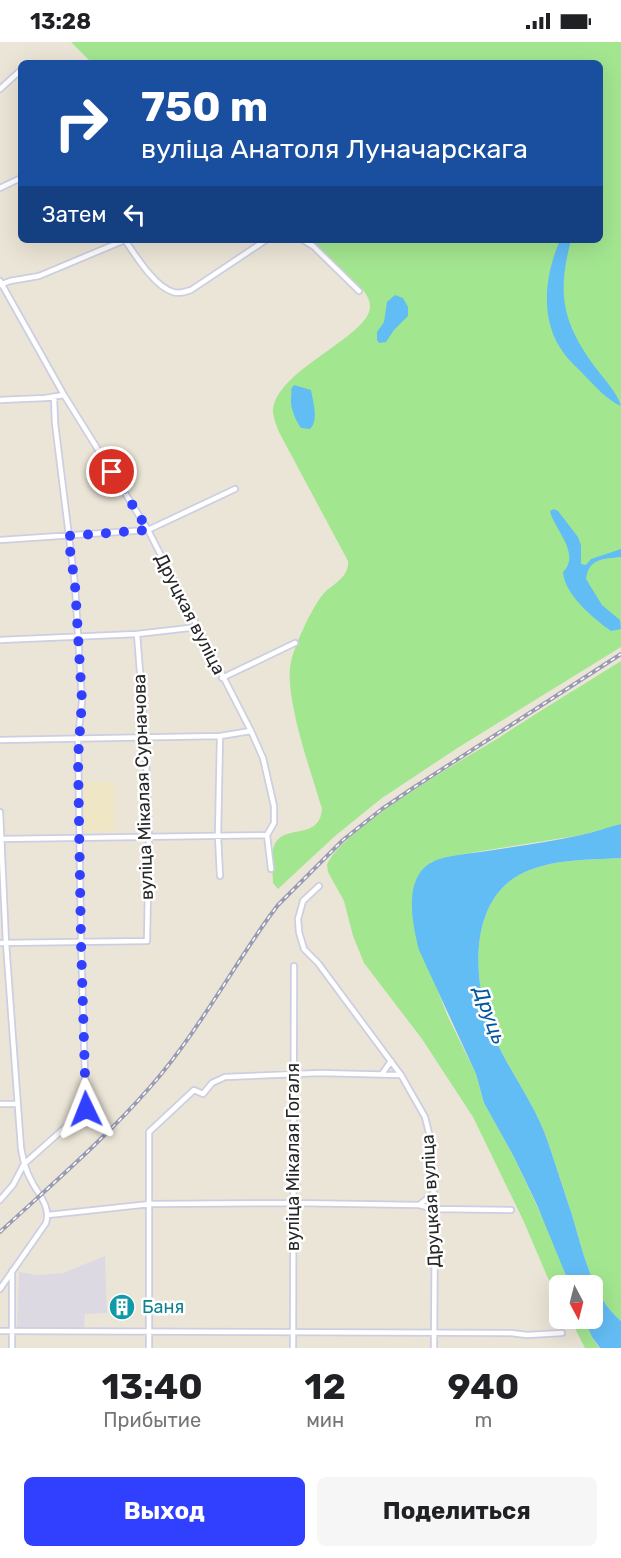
<!DOCTYPE html>
<html lang="ru">
<head>
<meta charset="utf-8">
<style>
  body { margin:0; font-family:Rubik,sans-serif; background:#f6f6f6; color:#202124; height:100vh; display:flex; flex-direction:column; font-size:22px; white-space:nowrap }
  * { box-sizing:border-box; margin:0 }
  p { font-size:20px; color:#757577 }
  .icon { flex:none; width:33px; height:33px; fill:none; stroke:currentColor; stroke-width:2; stroke-linecap:round; stroke-linejoin:round }
  .map { position:relative; height:1306px; overflow:hidden }
  .drawer { display:flex; flex-direction:column; background:#fff; flex:1 }
  .drawer>* { flex:none }
  .guide { position:absolute; left:18px; top:18px; width:585px; height:183px; border-radius:9px; box-shadow:0 6px 24px #0002; background:#1a4fa0; color:#fff; overflow:hidden }
  .needle { width:39px; rotate:173deg }
  .fabs { position:absolute; left:549px; top:1233px; display:grid; gap:12px }
  .fabs a { display:grid; place-items:center; width:54px; height:54px; border-radius:9px; background:#fff; box-shadow:0 6px 24px #0002; font-size:30px }
  .pin { position:absolute; display:grid; place-items:center; width:51px; height:51px; color:#fff; margin:-26px; border:3px solid #fff; border-radius:50%; box-shadow:0 2px 6px #0007 }
  .me { position:absolute; width:66px; margin:-33px; rotate:358deg; stroke-linejoin:round; filter:drop-shadow(0 0 4px #0008) }
  .turn { display:flex; align-items:center; gap:21px; height:126px; padding:0 24px; font-size:27px }
  .turn .icon { width:78px; height:78px; stroke-width:2.5 }
  .turn b { display:block; font-size:42px; line-height:51px }
  .then { display:flex; align-items:center; height:57px; padding:0 24px; background:#0003; gap:12px; font-size:22px }
  .eta { display:flex; justify-content:space-evenly; align-items:center; height:102px; text-align:center }
  .eta b { font-size:36px; font-weight:700; line-height:42px }
  .primary-button { display:flex; gap:12px; margin-top:auto; padding:12px 24px }
  .primary-button a { flex:1; height:69px; border-radius:9px; background:#313fff; color:#fff; font-size:24px; font-weight:700; line-height:69px; text-align:center }
  .primary-button a+a { background:#f6f6f6; color:#202124 }
  .status { display:flex; justify-content:space-between; align-items:center; height:42px; padding:0 30px; background:#fff; direction:ltr }
  .status svg { height:16px; fill:currentColor }
  .map>svg:first-child { display:block }
  .industrial { fill:#ddd9e3 }
  .education { fill:#eee6c5 }
  .green { fill:#a3e690 }
  .water { fill:#63bdf5 }
  .lines { fill:none; stroke-linecap:round; stroke-linejoin:round }
  .minor-casing { stroke:#cdcee2; stroke-width:8 }
  .minor { stroke:#fff; stroke-width:4.5 }
  .rail-casing { stroke:#9a9bb3; stroke-width:4 }
  .rail { stroke:#fff; stroke-width:1.5; stroke-dasharray:4.5; stroke-linecap:butt }
  .route { stroke:#313fff; stroke-width:10; stroke-dasharray:0 18 }
  .labels { text-anchor:middle; dominant-baseline:central; stroke-width:5; stroke-linejoin:round; paint-order:stroke }
  .street-label { font-size:18px; fill:#272727; stroke:#fff }
  .culture-label { font-size:18px; fill:#0d838f; stroke:#fff; text-anchor:start }
  .water-label { font-size:20px; font-style:italic; fill:#05579d; stroke:#fff }
</style>
</head>
<body>
<div class="status"><b>13:28</b><svg viewBox="0 0 49 12"><path d="M0 12V9h3v3zM5 12V6h3v6zM10 12V3h3v9zM15 12V0h3v12zM26 1h20v11H26zM47 4h2v5h-2z"/></svg></div>
<div class="map">
<svg width="621" height="1306" viewBox="0 0 621 1306">
  <rect width="100%" height="100%" fill="#ebe5d7"/>
  <path class="industrial" d="M105,1214L107,1271L85,1272L84,1286H17L19,1230L37,1233L63,1231Z"/>
  <path class="education" d="M84,740H115V789L84,790Z"/>
  <path class="green" d="M71,0H621V605L459,705L382,756L335,794L278,847L273,841C273,830 270,814 274,804C284,780 319,800 322,767C312,732 283,653 291,620C294,604 314,561 325,550C335,541 349,535 348,519L280,392C277,386 274,378 273,370C273,329 369,295 370,265C370,258 367,253 363,248L309,198H600V21H92Z
    M621,619V782L582,793L463,812L431,820L416,840L412,859L429,926L448,975L476,1032L484,1061L514,1115L551,1194L570,1243L560,1244L559,1256L547,1234L524,1180L473,1075L422,997L364,921L353,894L344,859L328,830L327,823C340,788 464,717 500,695C540,669 581,644 621,619Z
    M621,816V1279C593,1257 582,1206 572,1173C564,1149 556,1124 548,1100C536,1064 512,1033 496,999C474,951 464,864 519,833C548,817 588,818 621,816Z
    M570,1277H584L592,1295L599,1306H585Z"/>
  <path class="water" d="M560,198H571C557,252 562,279 595,325C604,337 617,350 621,364C607,358 596,345 585,334C578,326 569,319 563,310C539,277 545,233 560,198Z
    M395,253L403,256L408,265V274L394,288L386,300L379,301L377,298V290L384,280L387,260Z
    M294,343L311,348C313,360 319,378 310,387L301,386C296,379 290,366 291,357C291,353 292,350 291,347Z
    M554,467L558,469L578,495L581,503V522L586,523L591,517L621,507V515C603,517 589,516 586,537L602,563L620,578L621,587L611,589C594,577 564,552 563,530C580,513 558,491 551,473L550,469Z
    M621,782V816C588,818 548,817 519,833C464,864 474,951 496,999C512,1033 536,1064 548,1100C556,1124 564,1149 572,1173C582,1206 593,1257 621,1279V1306H600L592,1295L584,1277L592,1276V1244L570,1243L537,1163L514,1115L484,1061L476,1032L419,908C413,884 404,844 425,825C437,813 470,812 487,809C518,804 550,800 581,793C595,790 608,785 621,782Z"/>
  <g class="lines">
    <defs>
      <path id="minor" d="M0,47L21,28
        M0,146L21,136
        M125,198C136,214 154,244 173,250C179,252 185,250 191,248L266,198
        M303,198L313,204L359,249
        M0,239L64,353L148,488L251,689L263,716L274,764V781L267,793L271,827
        M0,243L10,239L39,234L125,198
        M0,358L45,356L64,353
        M0,498L148,488L235,447
        M0,598L137,592L198,585
        M222,636L295,601
        M220,694L218,794L220,834
        M0,698L220,694L251,689
        M0,770L6,901L21,1106C23,1117 25,1128 31,1138C38,1153 51,1163 46,1181L0,1247
        M0,797L267,793
        M319,844L303,859L298,877L299,890L304,907L318,921L401,1033L425,1075L429,1091L435,1167L434,1306
        M0,901L147,899L149,794L145,694L137,592
        M382,1032L391,1019
        M0,1062H17
        M0,1158L13,1143L24,1122L86,1067L81,900L78,696L82,659L75,543L55,381L54,355
        M419,1163L434,1151
        M48,1173L150,1162L292,1161L419,1163L435,1167L511,1168
        M12,1229V1306
        M0,1289L511,1291L527,1293L562,1291
        M149,1306V1090L194,1048L203,1052L212,1041L225,1035L320,1031L401,1033
        M293,1306L294,924"/>
    </defs>
    <use href="#minor" class="minor-casing"/>
    <use href="#minor" class="minor"/>
    <defs>
      <path id="rail" d="M0,1190C51,1143 105,1097 151,1044C195,994 230,930 269,875L278,863L343,798L382,767L413,746L621,612"/>
    </defs>
    <use href="#rail" class="rail-casing"/>
    <use href="#rail" class="rail"/>
  </g>
  <g class="lines">
    <path class="route" d="M86,1067L81,900L78,716L82,659L75,543L68,494L148,488L112,430"/>
  </g>
  <defs>
    <symbol id="building-disc" viewBox="-11 -11 22 22"><circle r="9.5" fill="#0f9aa8" stroke="#fff"/><path d="M-4-6H4V6H1V3H-1V6H-4ZM-2.5-4.3h1.7v1.8h-1.7ZM.8-4.3h1.7v1.8H.8ZM-2.5-1h1.7V.8h-1.7ZM.8-1h1.7V.8H.8Z" fill="#fff"/></symbol>
  </defs>
  <g fill-rule="evenodd">
    <use href="#building-disc" x="107" y="1250" width="30" height="30"/>
  </g>
  <g class="labels">
    <g class="street-label">
      <text transform="translate(190 572) rotate(63)">Друцкая вуліца</text>
      <text transform="translate(143 745) rotate(-92)">вуліца Мікалая Сурначова</text>
      <text transform="translate(293 1115) rotate(-90)">вуліца Мікалая Гогаля</text>
      <text transform="translate(431 1159) rotate(-93)">Друцкая вуліца</text>
    </g>
    <g class="culture-label">
      <text x="142" y="1265">Баня</text>
    </g>
    <g class="water-label">
      <text transform="translate(490 973) rotate(70)">Друць</text>
    </g>
  </g>
</svg>
<div class="fabs">
<a><svg class="needle" viewBox="-14 -14 28 28"><path d="M0-13l5 13h-10z" fill="#e53935"/><path d="M0 13l5-13h-10z" fill="#757577"/></svg></a>
</div>
<div class="pin" style="left:112px;top:430px;background:#d93025"><svg class="icon" aria-label="arrive" viewBox="0 0 24 24"><path d="M6 21V4h12l-3 4 3 4H6"/></svg></div>
<svg class="me" style="left:86px;top:1067px" viewBox="-20 -20 40 40"><path d="M0-17L14 15 0 8-14 15z" fill="#313fff" stroke="#fff" stroke-width="4"/></svg>
<div class="guide">
<div class="turn"><svg class="icon" aria-label="right" viewBox="0 0 24 24"><path d="M7 20v-9h11M14 6l5 5-5 5"/></svg><div><b>750 m</b>вуліца Анатоля Луначарскага</div></div>
<div class="then">Затем<svg class="icon" aria-label="left" viewBox="0 0 24 24"><path d="M17 20v-9H6M10 6l-5 5 5 5"/></svg></div>
</div>
</div>
<section class="drawer">
<div class="eta">
<div><b>13:40</b><p>Прибытие</p></div>
<div><b>12</b><p>мин</p></div>
<div><b>940</b><p>m</p></div>
</div>
<div class="primary-button"><a>Выход</a><a>Поделиться</a></div>
</section>
</body>
</html>
